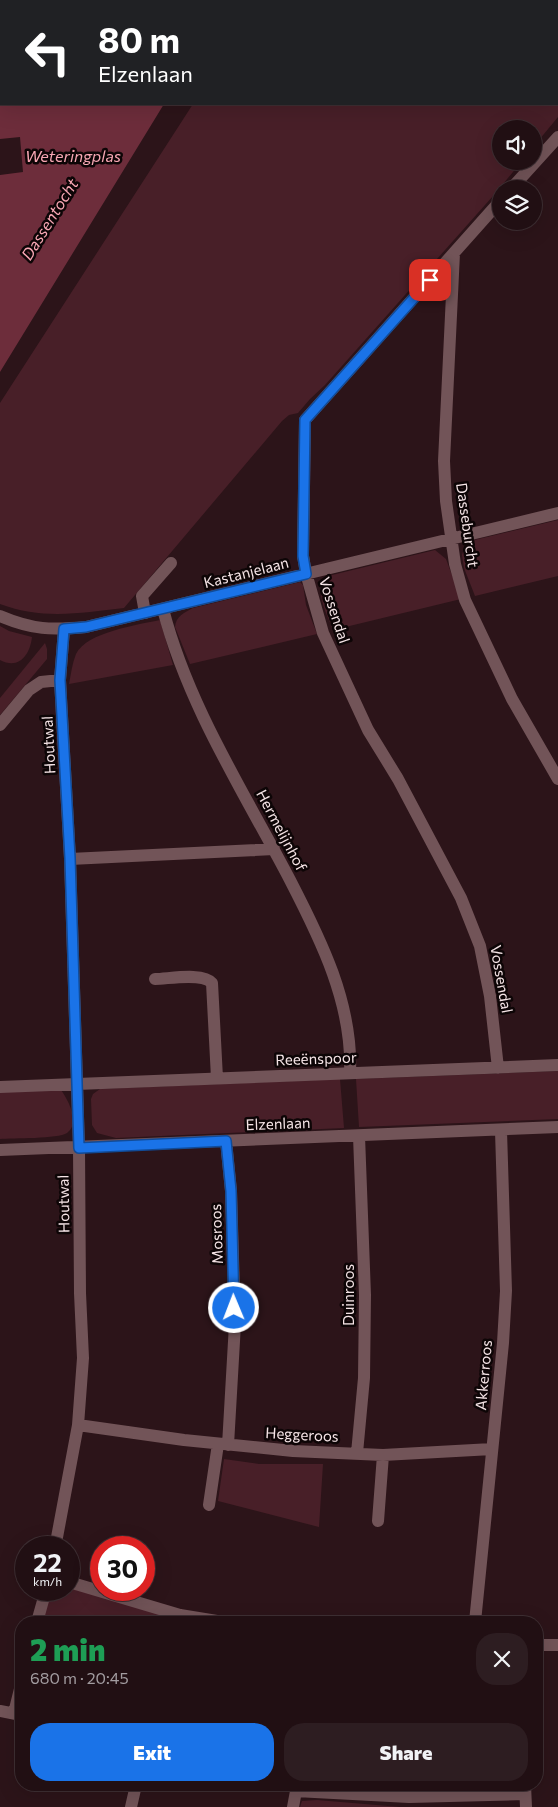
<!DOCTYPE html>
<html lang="en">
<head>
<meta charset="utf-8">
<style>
  body { margin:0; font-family:Commissioner,sans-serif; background:#2d1d21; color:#f1f3f6; height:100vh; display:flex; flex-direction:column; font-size:19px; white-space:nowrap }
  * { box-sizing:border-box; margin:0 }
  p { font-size:16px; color:#a29ca0 }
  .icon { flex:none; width:28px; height:28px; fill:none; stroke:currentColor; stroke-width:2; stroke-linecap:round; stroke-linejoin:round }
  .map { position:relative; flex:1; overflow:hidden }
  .details { position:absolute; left:15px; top:1616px; width:528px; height:175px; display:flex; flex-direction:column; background:#210f13; border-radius:20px; box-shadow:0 5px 20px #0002,0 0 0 1px #3e2f33 }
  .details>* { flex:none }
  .banner { position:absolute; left:0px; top:0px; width:559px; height:105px; box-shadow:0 5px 20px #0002,0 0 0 1px #3e2f33; background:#202124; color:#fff; overflow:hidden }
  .buttons { position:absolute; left:492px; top:120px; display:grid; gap:10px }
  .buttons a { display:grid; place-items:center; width:50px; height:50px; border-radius:50%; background:#210f13; box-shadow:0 5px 20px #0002,0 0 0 1px #3e2f33; font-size:25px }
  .speed { position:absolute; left:15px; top:1536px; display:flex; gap:10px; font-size:25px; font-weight:700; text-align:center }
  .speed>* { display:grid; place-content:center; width:65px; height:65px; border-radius:50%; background:#210f13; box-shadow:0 5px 20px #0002,0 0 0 1px #3e2f33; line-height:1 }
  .speed small { font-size:12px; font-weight:400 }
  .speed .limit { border:8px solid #d22; background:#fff; color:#111 }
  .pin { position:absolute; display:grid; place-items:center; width:42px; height:42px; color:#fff; margin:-21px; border-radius:10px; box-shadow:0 2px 8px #0006 }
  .me { position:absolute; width:55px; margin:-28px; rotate:359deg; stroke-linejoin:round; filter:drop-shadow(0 0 4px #0008) }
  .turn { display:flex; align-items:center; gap:18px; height:105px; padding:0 15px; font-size:22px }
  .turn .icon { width:65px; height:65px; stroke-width:2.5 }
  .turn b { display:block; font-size:35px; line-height:42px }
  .round { display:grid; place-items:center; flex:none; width:52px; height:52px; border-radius:20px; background:#2d1d21 }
  .summary { display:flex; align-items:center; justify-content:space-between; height:85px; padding:0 15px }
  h1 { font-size:30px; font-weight:800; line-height:38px; color:#1e9e55 }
  .primary-button { display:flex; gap:10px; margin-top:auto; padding:10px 15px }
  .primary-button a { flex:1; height:58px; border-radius:20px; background:#1a73e8; color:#fff; font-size:20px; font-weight:800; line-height:58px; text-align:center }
  .primary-button a+a { background:#2d1d21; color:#f1f3f6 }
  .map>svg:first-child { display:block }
  .green { fill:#481f28 }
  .water { fill:#6d2d3b }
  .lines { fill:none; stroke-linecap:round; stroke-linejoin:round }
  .minor { stroke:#725458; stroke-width:12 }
  .route-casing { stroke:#114b97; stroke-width:12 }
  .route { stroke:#1a73e8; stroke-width:9 }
  .labels { text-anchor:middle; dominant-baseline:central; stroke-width:5; stroke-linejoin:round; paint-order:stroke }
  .street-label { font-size:15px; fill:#f5e4e6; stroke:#0d0506 }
  .water-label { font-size:16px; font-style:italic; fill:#f8a7b4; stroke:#0d0506 }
</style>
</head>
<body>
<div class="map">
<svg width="558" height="1807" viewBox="0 0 558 1807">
  <rect width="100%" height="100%" fill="#2c1419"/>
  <path class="green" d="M164,0H558V14V1Z
    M558,54V117L534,146V129H501V161H522L493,196L325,385L310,399L298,413L289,415L282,421L124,608C80,613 43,620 0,604V403L193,104H558Z
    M558,520V576L475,596L464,568L462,555L466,542Z
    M435,550L446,559L461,599L333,630C327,613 312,589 328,576Z
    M300,582L303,585L306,605L317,634L190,664L175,627C176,616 184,613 193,608Z
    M160,620L173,665L69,684C71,674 72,664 76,654C87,632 137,625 160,620Z
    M0,626L9,631L32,637C30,655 19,670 0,660Z
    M45,643L47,649V659L0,715V698Z
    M558,1071V1119L359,1127L356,1079Z
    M340,1079L344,1128L116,1138L97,1133L92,1125L91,1099L93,1094L100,1089Z
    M61,1090C68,1100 81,1123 67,1133C58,1139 13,1138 0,1139V1092Z
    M224,1459L259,1464H323L319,1527L218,1501Z
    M69,1582L180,1615L178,1622H37L46,1590H69Z
    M317,1800L400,1807H300L302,1801Z"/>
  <path class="water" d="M0,0L166,1H1V104H164L0,372V175L23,172L20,137L0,139Z"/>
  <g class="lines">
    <path class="minor" d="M511,189L558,137
      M454,253L444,461L446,501L455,564L465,600L512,699L558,779
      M163,609C188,706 244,792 290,880C321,940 353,1004 350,1073
      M145,613L142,596L171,563
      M0,616C33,630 51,630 86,627L558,513
      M0,725L29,690L41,682L60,680
      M70,859L274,849
      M155,979C168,979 203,972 212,983L217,1078
      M498,1068L490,996L480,946L461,898L398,779L368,730L323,633L306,573L303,556L305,420L501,200
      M0,1087L558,1065
      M226,1141L231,1191L235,1324L228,1445
      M0,1150L558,1127
      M78,1425L184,1440L293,1451L383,1455L492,1449
      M357,1453L364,1378L365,1295L359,1136
      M209,1505L218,1444
      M378,1521L383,1455
      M55,1548L78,1425L83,1358L80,1293L79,1148L70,859L60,680L64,629
      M69,1582L180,1615L223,1622
      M37,1622L46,1590
      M475,1622L503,1343L506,1291L501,1131
      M536,1645H558
      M0,1711L21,1715
      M14,1713L21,1685
      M525,1785L526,1807
      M131,1807L136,1785
      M293,1807L296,1791L409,1797L525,1794"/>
  </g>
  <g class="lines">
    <defs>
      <path id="route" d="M234,1308L231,1191L226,1141L79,1148L70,858L60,680L64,629L86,627L306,574L303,556L305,420L430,280"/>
    </defs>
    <use href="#route" class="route-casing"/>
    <use href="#route" class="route"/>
  </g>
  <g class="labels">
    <g class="street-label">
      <text transform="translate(468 525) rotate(82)">Dasseburcht</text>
      <text transform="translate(246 572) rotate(-14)">Kastanjelaan</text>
      <text transform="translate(335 610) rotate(72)">Vossendal</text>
      <text transform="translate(48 745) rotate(-93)">Houtwal</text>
      <text transform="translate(282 830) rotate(62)">Hermelijnhof</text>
      <text transform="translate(502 979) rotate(80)">Vossendal</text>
      <text transform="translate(316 1058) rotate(-2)">Reeënspoor</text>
      <text transform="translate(278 1123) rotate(-2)">Elzenlaan</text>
      <text transform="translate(63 1204) rotate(-91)">Houtwal</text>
      <text transform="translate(216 1234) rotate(-92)">Mosroos</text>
      <text transform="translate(348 1295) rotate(-90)">Duinroos</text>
      <text transform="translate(483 1375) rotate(-85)">Akkerroos</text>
      <text transform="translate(302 1434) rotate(3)">Heggeroos</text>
    </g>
    <g class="water-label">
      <text x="73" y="155">Weteringplas</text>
      <text transform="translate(49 219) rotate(-58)">Dassentocht</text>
    </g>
  </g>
</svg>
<div class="buttons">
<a><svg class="icon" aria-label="sound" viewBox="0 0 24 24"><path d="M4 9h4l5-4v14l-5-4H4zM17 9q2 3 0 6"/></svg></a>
<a><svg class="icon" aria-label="layers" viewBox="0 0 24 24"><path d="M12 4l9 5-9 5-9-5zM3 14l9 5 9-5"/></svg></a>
</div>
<div class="speed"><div>22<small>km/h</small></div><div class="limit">30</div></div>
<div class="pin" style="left:430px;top:280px;background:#d93025"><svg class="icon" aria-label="arrive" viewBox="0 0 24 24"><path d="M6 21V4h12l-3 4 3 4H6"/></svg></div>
<svg class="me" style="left:234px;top:1308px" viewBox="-20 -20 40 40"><circle r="17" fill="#1a73e8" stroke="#fff" stroke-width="3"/><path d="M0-11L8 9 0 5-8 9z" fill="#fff"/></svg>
<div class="banner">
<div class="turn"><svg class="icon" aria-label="left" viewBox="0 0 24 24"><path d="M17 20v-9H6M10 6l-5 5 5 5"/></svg><div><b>80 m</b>Elzenlaan</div></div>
</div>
<section class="details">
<div class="summary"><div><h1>2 min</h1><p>680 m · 20:45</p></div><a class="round"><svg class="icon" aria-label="close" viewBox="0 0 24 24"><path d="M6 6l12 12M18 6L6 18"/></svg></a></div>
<div class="primary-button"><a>Exit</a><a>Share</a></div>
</section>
</div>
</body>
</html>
